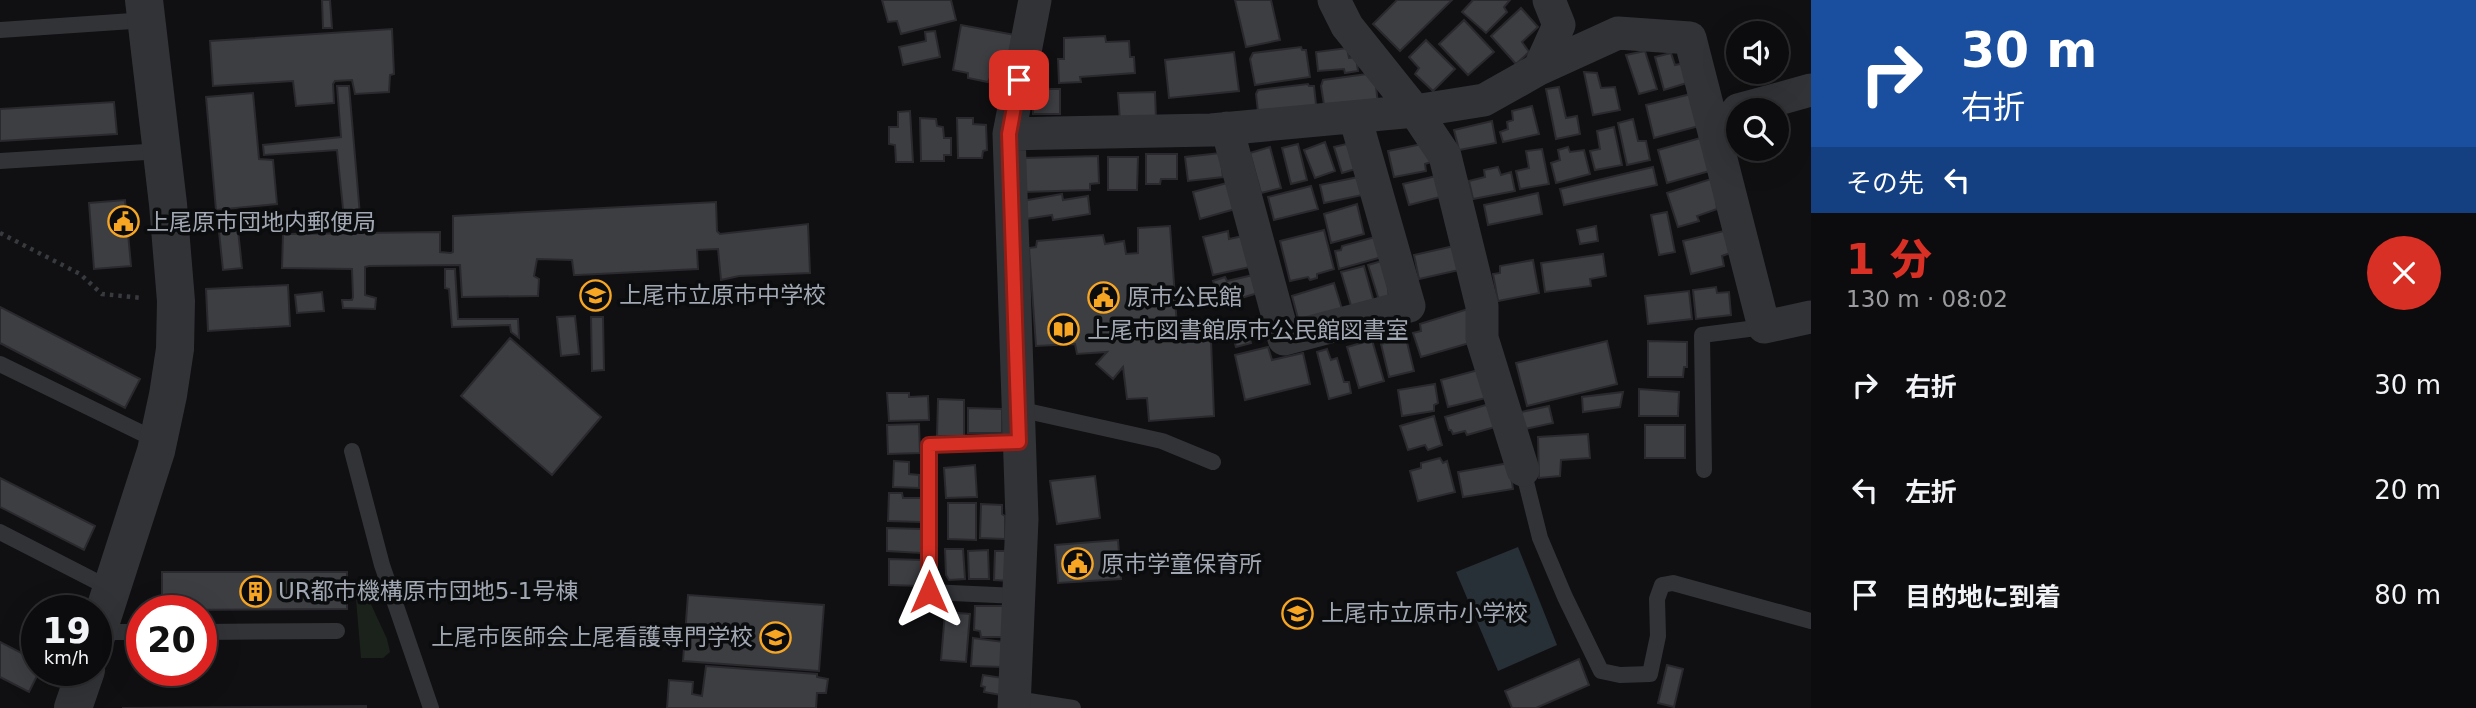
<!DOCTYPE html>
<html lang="ja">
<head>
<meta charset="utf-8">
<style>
  body { margin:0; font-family:"DejaVu Sans","Noto Sans JP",sans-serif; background:#151517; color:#f1f3f6; height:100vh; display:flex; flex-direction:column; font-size:26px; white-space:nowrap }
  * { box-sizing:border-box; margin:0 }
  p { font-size:23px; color:#9a9b9e }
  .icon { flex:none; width:38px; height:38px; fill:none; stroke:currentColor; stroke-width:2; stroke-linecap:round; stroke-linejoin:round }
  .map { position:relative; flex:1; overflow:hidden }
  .details { display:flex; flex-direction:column; background:#0c0c0e; width:665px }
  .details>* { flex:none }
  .guide { background:#1a4fa0; color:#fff; overflow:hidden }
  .fabs { position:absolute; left:1726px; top:21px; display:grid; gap:14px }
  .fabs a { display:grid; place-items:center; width:63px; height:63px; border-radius:50%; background:#0c0c0e; box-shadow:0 7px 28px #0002,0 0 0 2px #2c2c2e; font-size:35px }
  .speed { position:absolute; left:21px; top:595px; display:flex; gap:14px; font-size:35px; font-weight:700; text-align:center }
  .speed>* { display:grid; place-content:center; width:91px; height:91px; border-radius:50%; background:#0c0c0e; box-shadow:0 7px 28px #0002,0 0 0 2px #2c2c2e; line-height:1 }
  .speed small { font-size:18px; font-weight:400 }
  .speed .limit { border:10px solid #d22; background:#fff; color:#111 }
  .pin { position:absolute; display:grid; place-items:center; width:60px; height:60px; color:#fff; margin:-30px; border-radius:14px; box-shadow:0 4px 10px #0006 }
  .me { position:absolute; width:77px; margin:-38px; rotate:0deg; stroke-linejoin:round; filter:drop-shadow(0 0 5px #0008) }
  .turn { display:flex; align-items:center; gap:24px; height:147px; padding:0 35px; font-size:32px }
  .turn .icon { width:91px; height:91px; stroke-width:2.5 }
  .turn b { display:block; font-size:49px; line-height:60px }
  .then { display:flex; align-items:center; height:66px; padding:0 35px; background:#0003; gap:14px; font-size:26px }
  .round { display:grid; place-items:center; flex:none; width:74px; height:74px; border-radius:37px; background:#151517 }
  .overview { display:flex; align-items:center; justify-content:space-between; height:119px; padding:0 35px }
  h1 { font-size:42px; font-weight:800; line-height:52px; color:#d93025 }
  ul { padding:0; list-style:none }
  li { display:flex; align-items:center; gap:21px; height:105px; padding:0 35px }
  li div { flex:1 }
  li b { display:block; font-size:26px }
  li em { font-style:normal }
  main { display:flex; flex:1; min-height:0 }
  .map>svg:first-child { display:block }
  .green { fill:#1b221b }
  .water { fill:#273036 }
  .building { fill:#3c3e42; stroke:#2a2a2e; stroke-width:2 }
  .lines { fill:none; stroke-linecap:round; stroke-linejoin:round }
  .path { stroke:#373a3e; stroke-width:4.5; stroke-dasharray:3.5 5; stroke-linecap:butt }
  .service { stroke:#313337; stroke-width:16 }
  .minor { stroke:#313337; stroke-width:33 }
  .tertiary { stroke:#313337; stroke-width:38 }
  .route-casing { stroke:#8d1f18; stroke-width:18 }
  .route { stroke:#d93025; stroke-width:12 }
  .labels { text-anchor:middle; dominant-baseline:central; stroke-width:7; stroke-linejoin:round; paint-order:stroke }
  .poi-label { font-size:23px; fill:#a1a8b3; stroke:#0b0c0d; text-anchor:start }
</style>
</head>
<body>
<main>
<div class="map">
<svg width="1811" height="708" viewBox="0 0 1811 708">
  <rect width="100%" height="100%" fill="#101012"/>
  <path class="green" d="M355,587H363L387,639L390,652L383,658H361Z"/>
  <path class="water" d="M1518,547L1557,645L1498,671L1456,572Z"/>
  <path class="building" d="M322,0H330L332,28H323Z
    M882,0H951L956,20L901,34L897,21L888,22Z
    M1235,0H1271L1280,40L1246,47Z
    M1397,0H1452L1400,51L1373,24Z
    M1473,0H1510L1504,7L1507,12L1486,33L1462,12Z
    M1521,8L1538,27L1522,42L1529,52L1516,64L1491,36Z
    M1464,20L1494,52L1468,75L1439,44Z
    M961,25L1015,35L1005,81L990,78L988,82L968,78V73L953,70Z
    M392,29L394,74L390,75L389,92L355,94L352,80L335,81L333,84L334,103L296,106L293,81L213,86L210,41Z
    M935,31L940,57L903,65L899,47L926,41L925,32Z
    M1105,36L1106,42L1129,41L1130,57H1134L1135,73L1080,77L1081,82L1059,83L1058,59H1064V38Z
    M1426,40L1455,69L1433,91L1415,74L1419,68L1409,57Z
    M1301,47L1302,50H1306L1310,77L1255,85L1250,59L1253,53Z
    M1347,48L1349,58L1356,57L1358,71L1345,73L1344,69L1318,71L1316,52Z
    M1645,51L1657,89L1639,94L1626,55Z
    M1234,52L1239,91L1169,98L1165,60Z
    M1671,53L1675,65L1685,63L1690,82L1664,90L1655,57Z
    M1584,72L1597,73L1601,88L1615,87L1620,110L1593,115Z
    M1367,74L1375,78L1378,104L1325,111L1321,86L1323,80Z
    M1308,84L1309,86H1314L1317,114L1259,121L1256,94L1258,90Z
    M337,86H349L361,227L345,228L337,150L264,155L263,145L341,137Z
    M1559,87L1566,118L1577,116L1580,134L1556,139L1546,89Z
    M1033,89H1060V114H1033Z
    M1155,92L1156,120L1120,121L1118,93Z
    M253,93L259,159L273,160L277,204L216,210L206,97Z
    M1691,94L1699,126L1654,138L1646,105Z
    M114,102L117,134L0,141V109Z
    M1532,106L1539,134L1503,142L1500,132L1508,129L1507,122L1513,120L1512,111Z
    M910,111L913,162H896L895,145L889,144V127H898V112Z
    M920,118L936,119L937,126L943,127L944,138H951V155H944V161H921Z
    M957,118H973V124L986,125L987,150L983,151L982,158H958Z
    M1633,119L1638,141H1646L1650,160L1627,165L1618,123Z
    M1492,121L1496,143L1459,150L1454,130Z
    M1614,127L1622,165L1595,170L1590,151L1600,149L1597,131Z
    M1704,137L1713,170L1667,183L1658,150Z
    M1325,142L1335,171L1315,178L1304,150Z
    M1355,142L1362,167L1342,173L1334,147Z
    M1427,143L1431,162L1425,164L1426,171L1394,177L1388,151Z
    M1298,144L1307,180L1291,184L1282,148Z
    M1270,147L1281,188L1261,193L1250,153Z
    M1568,147L1570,152L1584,150L1590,174L1556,183L1551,163L1560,160L1558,150Z
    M1542,149L1549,184L1520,189L1516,171L1529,168L1526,151Z
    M1220,153L1223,177L1188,181L1185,157Z
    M1146,154H1177V179H1161L1160,184H1146Z
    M1098,156L1099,183L1090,184V190L1023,192V158Z
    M1108,157H1138L1137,190H1108Z
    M1498,167L1501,175L1511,172L1515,191L1473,199L1469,181L1485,177L1484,170Z
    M1653,167L1657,185L1564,205L1560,189Z
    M1440,175L1444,196L1409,205L1403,184Z
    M1363,176L1367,194L1324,203L1320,185Z
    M1714,178L1717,209L1697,216L1699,221L1678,227L1667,193Z
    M1227,183L1235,209L1200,219L1193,192Z
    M1311,186L1318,209L1274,220L1268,197Z
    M1538,193L1542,214L1488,225L1484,205Z
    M1062,194L1063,200L1088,196L1090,214L1053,220L1052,215L1026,219L1022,201Z
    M125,200L131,266L94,269L89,203Z
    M716,202L717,231L720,234L808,224L810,273L739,276L721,280L718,249L697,250L698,269L578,275H574L572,260L537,259L534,276L539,279L538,296L462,297L460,265L369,266L365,267V295L376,298L375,309L343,308L342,300H352L353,297L352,269L282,268L283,234L440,232V252L451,253L453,252V216Z
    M1357,204L1364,234L1331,243L1324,214Z
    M1667,212L1675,252L1659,255L1651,215Z
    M1170,226L1178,341L1211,340L1214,416L1149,421L1147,398L1127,399L1123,367L1113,379L1096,364L1107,352L1077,354L1075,344L1036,346L1029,248L1036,247L1037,241L1103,235L1105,244L1124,241L1126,254L1138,253V228Z
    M1596,226L1598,241L1580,244L1577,230Z
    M238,230L242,268L223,270L219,232Z
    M1324,230L1334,269L1317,274V278L1310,280L1308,277L1290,281L1280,241Z
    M1728,230L1733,252L1722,256L1724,266L1691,274L1683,241Z
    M1228,231L1229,239L1243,236L1250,267L1213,275L1203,237Z
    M1375,237L1382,257L1339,269L1335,251L1341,250L1342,246Z
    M1454,246L1459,270L1419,279L1414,255Z
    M1603,254L1606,276L1590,279L1591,286L1545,292L1541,263Z
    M1385,260L1389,298L1382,300L1378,297L1368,265Z
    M1533,260L1539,293L1498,301L1493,274L1500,273V266Z
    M1364,266L1374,302L1352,309L1341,272Z
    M445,269H455L458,319H518L519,338L511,332L510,325L452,327L449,289L445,288Z
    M1253,275L1258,293L1221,304L1213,281L1225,277L1227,281Z
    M1334,283L1342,309L1299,322L1292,296Z
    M288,285L290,326L208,331L206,289Z
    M1716,287L1717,293L1729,292L1731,315L1696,319L1693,290Z
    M1689,291L1692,319L1648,324L1645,296Z
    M322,292L324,311L297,313L295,295Z
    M0,307L140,379L125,408L0,343Z
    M1468,309L1473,342L1421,357L1413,333L1421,331L1420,324Z
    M575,316L579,354L561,356L557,317Z
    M591,317H603L604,370L592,371Z
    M1248,329L1251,343L1236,347L1232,333Z
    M510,338L601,417L552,475L461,396Z
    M1406,338L1414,371L1389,377L1381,344Z
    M1372,340L1384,381L1359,388L1347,347Z
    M1607,341L1617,384L1527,406L1516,363Z
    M1648,341L1687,342V367H1684L1683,377H1648Z
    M1268,347L1272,360L1303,353L1310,384L1245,400L1235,355Z
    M1327,349L1331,360L1337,358L1344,382H1349L1351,393L1329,399L1317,352Z
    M1482,369L1490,397L1448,407L1441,380Z
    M1435,384L1438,403L1434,405V411L1402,416L1398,390Z
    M1639,389L1679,392L1678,416H1639Z
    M1623,392L1620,407L1583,412L1582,397Z
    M887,393H909V397L928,396L929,420L889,421Z
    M938,399L964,400V436H937Z
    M1489,404L1495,427L1467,435L1465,431L1453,434L1451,430H1449L1445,417Z
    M1549,406L1553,423L1525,429L1521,412Z
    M968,408L1002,409V433H968Z
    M1434,416L1442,445L1428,450L1425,445L1408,450L1400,426Z
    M919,424L920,453L888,454L887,425Z
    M1645,425H1685V458H1645Z
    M1588,434L1590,458L1561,460L1560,476L1539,478L1538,437Z
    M1440,458L1443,463L1447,461L1455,492L1418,501L1410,471L1421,468V463Z
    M894,461L909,462V474L919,475V488L893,487Z
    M1509,463L1513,489L1463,497L1458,472Z
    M975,465L977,497L946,498L944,468Z
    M1095,476L1100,518L1057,524L1050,481Z
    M0,478L95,526L84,550L0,507Z
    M889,493H902L903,498H921V522L888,521Z
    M948,503H976V540L948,539Z
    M981,504L1002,505V514L1005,516V539L980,538Z
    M887,528L921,529V553L887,551Z
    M1118,540L1121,579L1058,583L1055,545Z
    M945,549H963L965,579L949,580L946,575Z
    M988,550L989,579H969L968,551Z
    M995,551H1010L1009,581L994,580Z
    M889,559L922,560L921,586L889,585Z
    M162,572H347V609L162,610Z
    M688,595L824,605L819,671L683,661Z
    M975,606H1007L1006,637H981L980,631L974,630Z
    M945,612L970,614L966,662L941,660Z
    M973,638L1004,642L1003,667L971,666Z
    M0,642L37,661V670H40L29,692L0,677Z
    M1579,659L1589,685L1536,708H1512L1505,691Z
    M1667,665L1683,669L1674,707L1658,703Z
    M706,666L817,674V677L828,679L826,693H817L816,708H667L669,680L693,682L692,694L702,696Z
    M983,675L1003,678L1001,695L984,692L985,687L981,686Z
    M366,706V708H122Z"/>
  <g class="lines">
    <path class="path" d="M0,233L80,274L102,294L142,298"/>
    <path class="service" d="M0,30L147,20
      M0,161L162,151
      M0,364L158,441
      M1018,409L1162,441L1213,462
      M1019,442L929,445V592L1019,596
      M352,451L382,565L431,708
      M1523,470L1540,538L1565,597L1601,671L1620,675L1650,674L1658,636L1657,599L1662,585L1673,583L1811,621
      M1704,470L1702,335L1764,327
      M0,532L111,589
      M99,632H142
      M201,632L337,631
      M1016,699L1073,708"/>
    <path class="minor" d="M1334,0L1347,26L1415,111L1445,156L1482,306V338L1523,470
      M1539,69L1559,25L1549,0
      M1738,110L1811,90
      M1227,128L1284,339L1409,306L1355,117
      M1009,134L1211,130L1415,111L1484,100L1539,69L1618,33L1690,38L1764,327L1811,317
      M1014,708L1022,519L1009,134L1035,0"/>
    <path class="tertiary" d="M96,637L156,451L168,395L175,349L176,301L168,204L144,0
      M73,708L86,670"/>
  </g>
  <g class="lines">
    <defs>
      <path id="route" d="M929,592V445L1019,442L1009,134L1019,80"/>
    </defs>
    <use href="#route" class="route-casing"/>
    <use href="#route" class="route"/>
  </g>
  <defs>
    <symbol id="civic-ring" viewBox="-11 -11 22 22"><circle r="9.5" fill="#0b0c0d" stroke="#f7a624" stroke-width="1.5"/><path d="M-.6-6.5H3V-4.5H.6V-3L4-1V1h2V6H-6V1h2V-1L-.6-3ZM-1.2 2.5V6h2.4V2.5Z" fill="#f7a624"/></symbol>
    <symbol id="school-ring" viewBox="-11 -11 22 22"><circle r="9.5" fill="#0b0c0d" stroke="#f7a624" stroke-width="1.5"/><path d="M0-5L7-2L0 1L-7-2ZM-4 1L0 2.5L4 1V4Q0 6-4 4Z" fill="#f7a624"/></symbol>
    <symbol id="library-ring" viewBox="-11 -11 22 22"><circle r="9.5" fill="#0b0c0d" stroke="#f7a624" stroke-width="1.5"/><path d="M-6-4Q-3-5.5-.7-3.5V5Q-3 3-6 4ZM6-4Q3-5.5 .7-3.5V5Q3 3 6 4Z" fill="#f7a624"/></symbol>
    <symbol id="building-ring" viewBox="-11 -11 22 22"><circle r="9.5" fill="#0b0c0d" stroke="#f7a624" stroke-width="1.5"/><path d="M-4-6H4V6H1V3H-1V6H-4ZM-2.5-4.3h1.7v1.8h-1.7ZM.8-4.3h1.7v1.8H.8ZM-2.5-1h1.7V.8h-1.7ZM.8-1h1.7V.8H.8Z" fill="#f7a624"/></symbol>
    <symbol id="university-ring" viewBox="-11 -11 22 22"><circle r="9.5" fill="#0b0c0d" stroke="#f7a624" stroke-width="1.5"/><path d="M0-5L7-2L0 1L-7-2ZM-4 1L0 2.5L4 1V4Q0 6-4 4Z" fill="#f7a624"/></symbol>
  </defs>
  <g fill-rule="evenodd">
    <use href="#civic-ring" x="106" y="204" width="35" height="35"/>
    <use href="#school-ring" x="578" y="278" width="35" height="35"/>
    <use href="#civic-ring" x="1086" y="280" width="35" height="35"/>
    <use href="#library-ring" x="1046" y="312" width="35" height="35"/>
    <use href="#civic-ring" x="1060" y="546" width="35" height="35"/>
    <use href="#building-ring" x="238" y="574" width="35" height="35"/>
    <use href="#school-ring" x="1280" y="596" width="35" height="35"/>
    <use href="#university-ring" x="758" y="620" width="35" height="35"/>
  </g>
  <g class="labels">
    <g class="poi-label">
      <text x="146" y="222">上尾原市団地内郵便局</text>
      <text x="619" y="295">上尾市立原市中学校</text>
      <text x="1127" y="297">原市公民館</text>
      <text x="1087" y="330">上尾市図書館原市公民館図書室</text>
      <text x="1101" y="564">原市学童保育所</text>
      <text x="278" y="591">UR都市機構原市団地5-1号棟</text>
      <text x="1321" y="613">上尾市立原市小学校</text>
      <text x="753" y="637" text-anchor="end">上尾市医師会上尾看護専門学校</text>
    </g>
  </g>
</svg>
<div class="fabs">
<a><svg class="icon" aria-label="sound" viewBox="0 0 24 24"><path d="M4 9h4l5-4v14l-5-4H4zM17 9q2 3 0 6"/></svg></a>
<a><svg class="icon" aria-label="search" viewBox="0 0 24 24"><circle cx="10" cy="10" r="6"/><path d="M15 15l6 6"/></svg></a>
</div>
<div class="speed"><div>19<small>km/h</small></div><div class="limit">20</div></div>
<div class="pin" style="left:1019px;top:80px;background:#d93025"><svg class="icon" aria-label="arrive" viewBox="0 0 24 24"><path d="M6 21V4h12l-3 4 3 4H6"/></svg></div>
<svg class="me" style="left:929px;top:592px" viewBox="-20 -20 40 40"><path d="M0-17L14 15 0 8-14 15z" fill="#d93025" stroke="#fff" stroke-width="4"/></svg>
</div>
<section class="details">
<div class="guide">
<div class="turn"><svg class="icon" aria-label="right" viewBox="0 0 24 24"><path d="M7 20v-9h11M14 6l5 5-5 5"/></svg><div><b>30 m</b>右折</div></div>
<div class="then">その先<svg class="icon" aria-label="left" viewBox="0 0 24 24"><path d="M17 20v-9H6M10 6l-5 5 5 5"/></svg></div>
</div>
<div class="overview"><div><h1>1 分</h1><p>130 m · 08:02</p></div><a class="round" style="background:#d93025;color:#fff"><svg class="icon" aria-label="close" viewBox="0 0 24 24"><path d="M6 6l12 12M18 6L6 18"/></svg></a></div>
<ul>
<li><svg class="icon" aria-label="right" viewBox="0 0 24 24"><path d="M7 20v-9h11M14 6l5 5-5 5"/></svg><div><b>右折</b></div><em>30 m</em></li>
<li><svg class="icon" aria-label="left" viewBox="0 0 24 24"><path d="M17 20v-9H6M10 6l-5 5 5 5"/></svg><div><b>左折</b></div><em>20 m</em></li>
<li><svg class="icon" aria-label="arrive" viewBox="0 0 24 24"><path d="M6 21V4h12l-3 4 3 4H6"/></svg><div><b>目的地に到着</b></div><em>80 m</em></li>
</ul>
</section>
</main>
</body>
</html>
